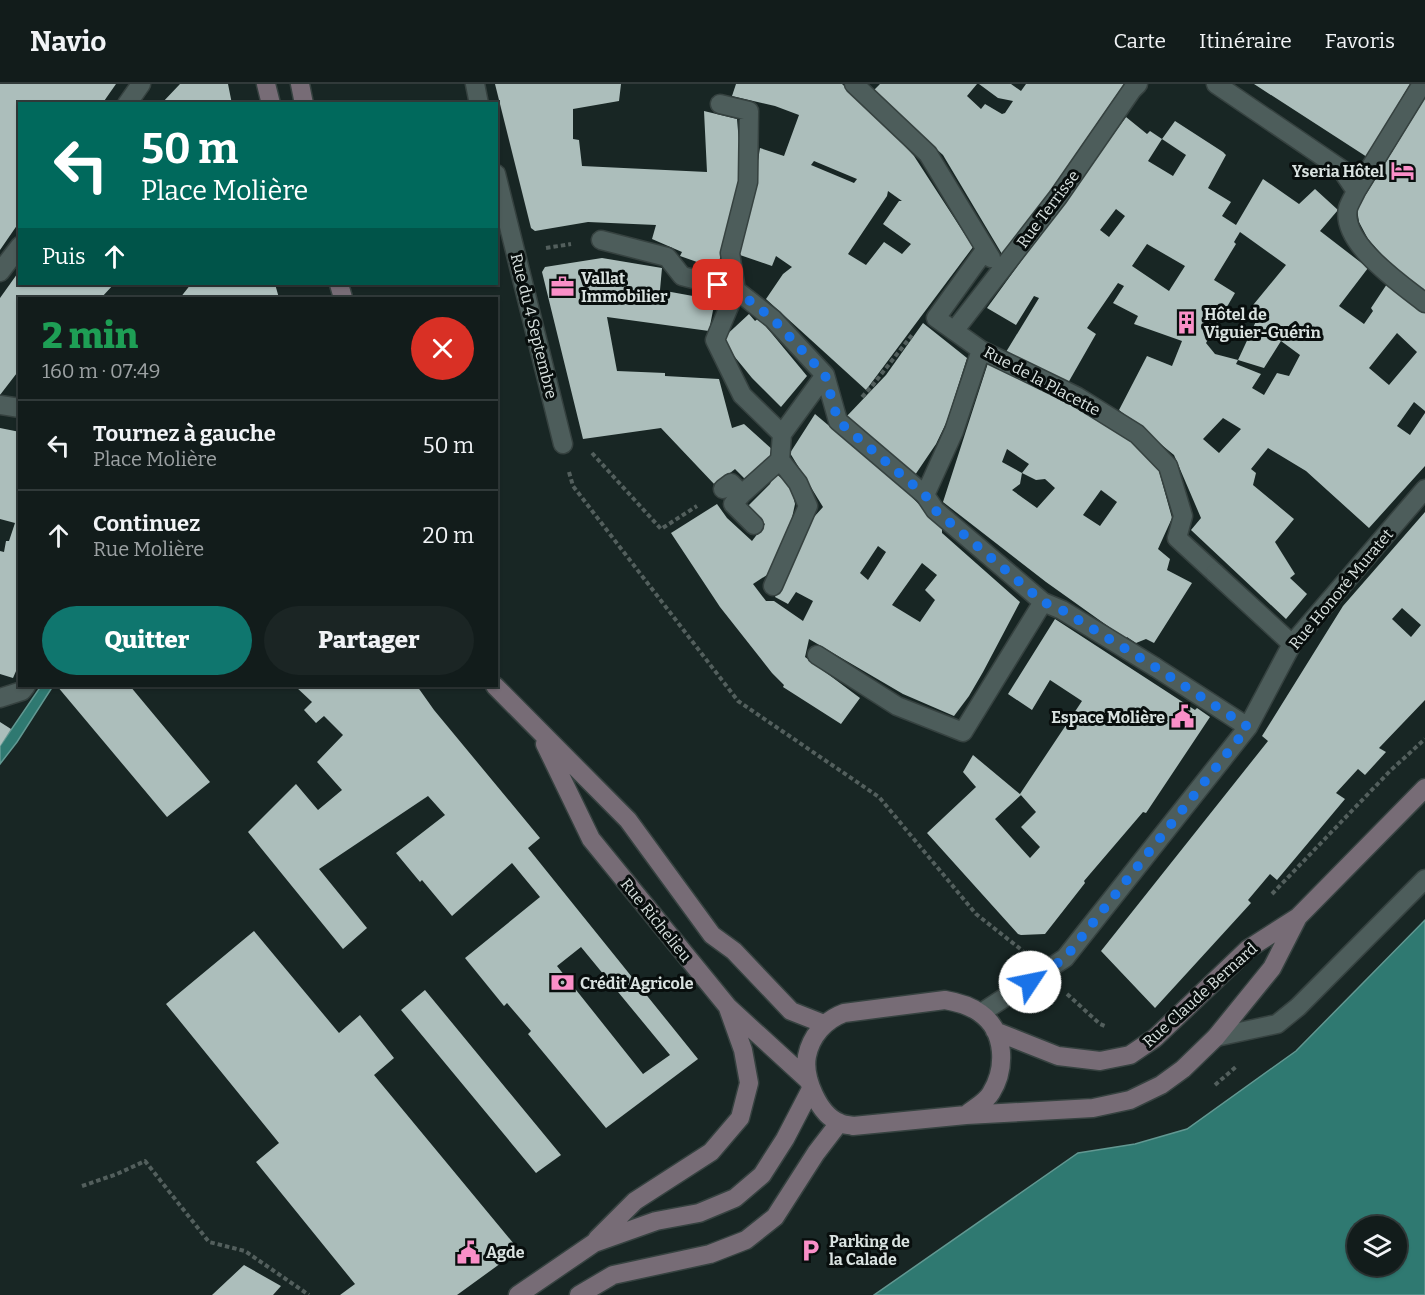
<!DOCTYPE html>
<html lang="fr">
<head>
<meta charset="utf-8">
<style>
  body { margin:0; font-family:Bitter,serif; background:#1b2524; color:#f1f3f6; height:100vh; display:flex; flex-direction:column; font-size:22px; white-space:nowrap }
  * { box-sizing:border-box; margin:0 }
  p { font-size:20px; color:#9ca1a3 }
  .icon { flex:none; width:33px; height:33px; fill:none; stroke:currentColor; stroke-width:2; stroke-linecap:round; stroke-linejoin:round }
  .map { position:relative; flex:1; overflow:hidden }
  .sheet { position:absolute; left:18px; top:213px; width:480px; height:390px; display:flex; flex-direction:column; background:#121c1b; border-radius:0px; box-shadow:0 2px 4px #0004,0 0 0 2px #313a3a }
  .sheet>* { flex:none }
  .banner { position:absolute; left:18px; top:18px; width:480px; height:183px; border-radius:0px; box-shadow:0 2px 4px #0004,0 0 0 2px #313a3a; background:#00695c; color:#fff; overflow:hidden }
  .fabs { position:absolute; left:1347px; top:1132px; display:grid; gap:12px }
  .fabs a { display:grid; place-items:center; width:60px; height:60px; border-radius:50%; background:#121c1b; box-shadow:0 2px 4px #0004,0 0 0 2px #313a3a; font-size:30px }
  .pin { position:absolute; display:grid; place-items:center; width:51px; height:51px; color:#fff; margin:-26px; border-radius:12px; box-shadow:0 3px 9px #0006 }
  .me { position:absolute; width:66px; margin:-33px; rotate:56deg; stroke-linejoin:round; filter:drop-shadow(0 0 4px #0008) }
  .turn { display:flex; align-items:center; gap:21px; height:126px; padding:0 24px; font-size:27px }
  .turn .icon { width:78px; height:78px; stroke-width:2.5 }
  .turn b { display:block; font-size:42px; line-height:51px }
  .then { display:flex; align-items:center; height:57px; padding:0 24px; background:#0003; gap:12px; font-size:22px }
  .round { display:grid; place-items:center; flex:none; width:63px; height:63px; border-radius:32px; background:#1b2524 }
  .overview { display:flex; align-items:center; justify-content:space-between; height:102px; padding:0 24px }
  h1 { font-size:36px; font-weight:800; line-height:45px; color:#1e9e55 }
  .button { display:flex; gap:12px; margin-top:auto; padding:12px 24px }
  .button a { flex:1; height:69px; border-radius:36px; background:#0f766e; color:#fff; font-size:24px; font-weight:800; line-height:69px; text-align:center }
  .button a+a { background:#1b2524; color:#f1f3f6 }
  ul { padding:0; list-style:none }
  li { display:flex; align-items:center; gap:18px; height:90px; padding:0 24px; border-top:2px solid #313a3a }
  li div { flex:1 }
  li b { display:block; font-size:22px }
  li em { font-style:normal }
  header { display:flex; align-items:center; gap:36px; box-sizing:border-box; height:84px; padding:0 30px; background:#121c1b; border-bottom:2px solid #313a3a }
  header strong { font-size:28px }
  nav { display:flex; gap:33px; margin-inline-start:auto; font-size:21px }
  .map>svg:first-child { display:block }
  .water { fill:#2f7971; stroke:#629892; stroke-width:1.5; fill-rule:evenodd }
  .building { fill:#acbebb; fill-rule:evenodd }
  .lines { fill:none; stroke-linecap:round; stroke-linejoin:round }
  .lane-casing { stroke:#364240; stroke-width:21 }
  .street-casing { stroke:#364240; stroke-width:21 }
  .secondary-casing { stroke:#364240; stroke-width:21 }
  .path { stroke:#535f5d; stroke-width:4; stroke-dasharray:4.5 3; stroke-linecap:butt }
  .lane { stroke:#4d5d5b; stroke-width:18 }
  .street { stroke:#4d5d5b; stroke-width:18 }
  .secondary { stroke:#776c76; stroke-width:18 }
  .route { stroke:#1a73e8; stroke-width:10; stroke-dasharray:0 18 }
  .labels { text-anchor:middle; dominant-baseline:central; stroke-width:6; stroke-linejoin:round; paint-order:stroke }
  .poi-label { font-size:16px; font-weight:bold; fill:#d9e2e0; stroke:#080e0d; text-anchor:start }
  .street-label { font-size:16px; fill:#d9e2e0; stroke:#080e0d }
</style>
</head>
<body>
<header>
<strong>Navio</strong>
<nav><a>Carte</a><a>Itinéraire</a><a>Favoris</a></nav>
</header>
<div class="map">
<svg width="1425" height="1211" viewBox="0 0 1425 1211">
  <rect width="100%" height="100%" fill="#182624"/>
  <path class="water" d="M41,602H53L17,658L0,680V662Z
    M1425,836V1211H874L1078,1069L1135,1060L1187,1045L1296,967ZM1358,1143H1396V1182H1358Z"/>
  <path class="building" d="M0,0H116L102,20H20V137L0,166Z
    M180,0H228L232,20H161Z
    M495,0H621L619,17L573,25V55L579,56L582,82L707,88L704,27L737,35L742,94L717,185L680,172L682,168L652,155L656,141L588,138L535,147L531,144Z
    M736,0H842L875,30L914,72L973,163L866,306L766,215L783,190L792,183L776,172L772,182L737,170L752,114L760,64L784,72L799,31L775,22L732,12ZM814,77L857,95L854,99L811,81ZM888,107L902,117H899L883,140L911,160L902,170L884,158L866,181L848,170L887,112Z
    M880,0H977L967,12L981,25L985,20L1002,30L1005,29L1013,17L998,14L979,0H1011L1021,7L1026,0H1124L1036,128L1002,170L943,71L873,7Z
    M1254,0H1410L1367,73Z
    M1425,14V207L1390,180L1368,155L1359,138L1357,125Z
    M1126,33L1147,50L1150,47L1162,55L1148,77L1173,92L1186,71L1162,55L1175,37L1223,68L1226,71L1208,104L1231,118L1222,132L1236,141L1263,95L1299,120L1315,105L1338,126L1320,147L1368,184L1339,222L1364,240L1373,227L1371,224L1387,200L1425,228V327L1414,318L1397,342L1410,351L1425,329V382L1369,444L1306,387L1268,364L1251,385L1256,389L1253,401L1294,435L1275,458L1295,490L1290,494L1307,510L1286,535L1191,446L1201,434L1174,371L1119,326L1147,272L1172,282L1182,257L1134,240L1138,232L1113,219L1124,202L1118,199L1087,244L1096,250L1068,299L1006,268L1039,214L1034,212L1016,241L987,224ZM1116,125L1125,132L1109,153L1100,146ZM1240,148L1286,181L1249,226L1257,235L1238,276L1264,284L1281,257L1300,271L1289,292L1277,289L1264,311L1252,304L1261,290L1236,280L1238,276L1215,270L1206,259L1235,209L1214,196L1236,160L1234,158ZM1147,160L1185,182L1169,207L1132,182ZM1397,249L1417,268L1389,301L1369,284ZM1223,334L1241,345L1219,369L1203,355Z
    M602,174L662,184L660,206L715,216L709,247L607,233L617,287L665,289V292L719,295L732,344L744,340L774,367L764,382L745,395L735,385L715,401L661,344L583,355L542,188L545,183Z
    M20,186V200H114L101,214H20V285L0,311V214Z
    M191,200H275L279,214H180Z
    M749,230L755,237L759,234L807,292L781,323L752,294L721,256Z
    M923,239L967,274L947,337L936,360L915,391L847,332L886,291Z
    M988,279L1072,319L1112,343L1136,361L1159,387L1172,434L1158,465L1170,475L1167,486L1192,499L1154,559L1146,555L1136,559L1127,553L1126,555L1046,498L943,418ZM1007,365L1029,380L1022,389L1036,396L1045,395L1055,404L1037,424L1012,406L1020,400L1022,389L1002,378ZM1101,406L1117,418L1100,442L1083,431Z
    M815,330L905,406L942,444V449L1020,518L983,588L969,612L954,632L903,610L809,555L805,573L860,614L841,640L783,603L784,601L772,589L720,523L671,449L717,420L727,434L752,457L765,440L746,424L770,400L775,389L791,402L795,420L788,452L773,487L753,500L766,517H774L803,537L813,517L796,508L788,520L775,513L805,443L823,423L790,369ZM878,462L886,468L868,496L860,489ZM922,479L937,491L925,506L935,516L920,538L892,521Z
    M0,344L20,348V578L13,594L0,590V467L4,468L6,457H9L15,439L0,435Z
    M1425,428V616L1379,664L1386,668L1365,691L1358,685L1336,709L1345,715L1277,796L1270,790L1248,816L1251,819L1155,924L1101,867L1268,657L1262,652L1343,522ZM1402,524L1421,541L1411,553L1392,535Z
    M1055,535L1195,626L1197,624L1210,633L1146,729L1143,728L1084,797L1085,799L1045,850L1021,851L1018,850L927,749L976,703L963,688L973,671L1021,711L995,735L1030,774L1040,763L1021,743L1036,728L1020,710L1082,617L1050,596L1032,626L1008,610Z
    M57,602H130L210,698L167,733Z
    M295,602H417L434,626L540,754L528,764L698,975L606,1044L528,950L531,947L507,919L504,922L465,874L540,813L512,779L452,832L422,796L420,798L396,769L445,731L428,712L319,785L367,844L343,865L248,748L296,700L318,726L342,706L317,678L343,651L324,632L316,639L304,626L312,618ZM581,863L670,971L643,990L557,882Z
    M0,638L11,645L0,662Z
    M254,847L339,949L360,931L394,974L374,991L519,1166L457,1211H340L355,1200L256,1078L279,1059L166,920Z
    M425,906L561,1071L536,1089L401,926Z
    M244,1181L281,1202L273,1211H212Z"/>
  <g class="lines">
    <defs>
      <path id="lane" d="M854,0L928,70L991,174
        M1216,0L1341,85L1356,107C1354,112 1350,118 1348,124C1340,159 1401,200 1425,219
        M720,20L749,27L748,98L730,169L736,206L715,256L742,311L782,350L780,376
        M1356,107L1422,0
        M601,156L667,173L682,192L736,206L773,235L825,291L838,337L925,411L935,426L1043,518L1062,526L1155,583
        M985,166L936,234L981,266L1076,312L1137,350L1168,382L1183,432L1177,454L1215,489
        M954,247L1058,113L1132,6L1138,0
        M782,350L825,291
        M723,405L731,399L742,410L780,376
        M742,410L733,420L754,441
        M925,411L954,347L981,266
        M773,502L808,422L798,399L780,376
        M817,571L897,622L963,648L1043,518
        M0,614L22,607L26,602"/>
      <path id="street" d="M475,0L479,20
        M127,20L141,0
        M496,90L563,360
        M0,188L20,162
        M0,321L20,324
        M1215,489L1292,560
        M1155,583L1248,643
        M981,929L1065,874L1248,643L1292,560L1425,405
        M1216,953L1277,940L1298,923L1425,795"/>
      <path id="secondary" d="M266,0L271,20
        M300,0L304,20
        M339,200L343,214
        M495,602L628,736L712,851L734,867L791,927L824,940
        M545,660L591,755L728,923L809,997
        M995,947L1058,972L1100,977L1130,971L1155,954L1248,865L1298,833L1425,704
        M966,1031C974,1024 986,1018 991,1009C1006,985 1006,947 980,929C969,921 957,918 945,916L844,929C825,936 811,952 807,972C803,994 819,1031 840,1039C844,1041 849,1041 853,1042L966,1031L1093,1024L1130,1016L1161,1001L1183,985L1216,953L1272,884L1298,833
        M597,1155L635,1117L711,1068L740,1034L749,999L743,966L728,924
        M518,1211L594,1159L656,1137L699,1129L735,1114L762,1091L785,1055L811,1005
        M579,1211L613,1191L710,1170L746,1156L775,1133L816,1069L839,1039"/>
    </defs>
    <use href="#lane" class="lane-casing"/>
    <use href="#street" class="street-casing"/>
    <use href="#secondary" class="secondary-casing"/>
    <path class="path" d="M546,164L571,160
      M862,313L872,302L912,251
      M592,369L661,445L697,422
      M569,388L573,402L738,617L879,713L976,830L1023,867
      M1272,810L1391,686L1425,655
      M1067,910L1100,940L1107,943
      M1215,1001L1237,982
      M82,1102L117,1090L145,1077L209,1158L245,1167L309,1211"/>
    <use href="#lane" class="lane"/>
    <use href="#street" class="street"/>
    <use href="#secondary" class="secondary"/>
  </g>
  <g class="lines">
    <path class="route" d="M718,201L736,206L773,235L825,291L838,337L925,411L935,426L1043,518L1062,526L1155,583L1248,643L1065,874L1030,898"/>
  </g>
  <defs>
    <symbol id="hotel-bare" viewBox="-9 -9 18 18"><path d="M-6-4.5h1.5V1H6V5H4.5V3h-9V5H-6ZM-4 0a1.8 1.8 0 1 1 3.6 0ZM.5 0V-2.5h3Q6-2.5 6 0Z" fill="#fa8fc8" stroke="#080e0d" stroke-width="2.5" paint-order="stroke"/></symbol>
    <symbol id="office-bare" viewBox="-9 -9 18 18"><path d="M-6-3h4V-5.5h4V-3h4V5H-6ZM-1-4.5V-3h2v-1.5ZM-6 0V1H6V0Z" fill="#fa8fc8" stroke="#080e0d" stroke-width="2.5" paint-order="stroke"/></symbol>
    <symbol id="building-bare" viewBox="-9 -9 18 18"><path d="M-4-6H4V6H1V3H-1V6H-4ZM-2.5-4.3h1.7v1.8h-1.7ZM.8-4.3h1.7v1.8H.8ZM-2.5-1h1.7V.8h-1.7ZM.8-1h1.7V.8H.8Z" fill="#fa8fc8" stroke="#080e0d" stroke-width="2.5" paint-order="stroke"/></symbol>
    <symbol id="civic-bare" viewBox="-9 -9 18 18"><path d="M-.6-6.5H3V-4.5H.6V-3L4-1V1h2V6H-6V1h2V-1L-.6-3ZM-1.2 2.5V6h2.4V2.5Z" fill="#fa8fc8" stroke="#080e0d" stroke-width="2.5" paint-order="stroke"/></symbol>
    <symbol id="bank-bare" viewBox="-9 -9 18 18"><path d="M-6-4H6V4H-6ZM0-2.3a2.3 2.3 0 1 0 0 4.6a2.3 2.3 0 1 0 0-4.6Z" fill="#fa8fc8" stroke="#080e0d" stroke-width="2.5" paint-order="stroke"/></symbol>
    <symbol id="parking-bare" viewBox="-9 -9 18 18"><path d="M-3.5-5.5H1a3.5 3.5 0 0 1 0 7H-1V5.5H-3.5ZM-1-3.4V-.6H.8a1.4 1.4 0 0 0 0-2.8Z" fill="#fa8fc8" stroke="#080e0d" stroke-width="2.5" paint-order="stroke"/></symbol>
  </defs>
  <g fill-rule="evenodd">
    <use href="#hotel-bare" x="1386" y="70" width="33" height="33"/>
    <use href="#office-bare" x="546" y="186" width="33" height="33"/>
    <use href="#building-bare" x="1170" y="222" width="33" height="33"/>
    <use href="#civic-bare" x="1166" y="616" width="33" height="33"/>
    <use href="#bank-bare" x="546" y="882" width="33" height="33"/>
    <use href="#parking-bare" x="794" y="1150" width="33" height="33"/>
    <use href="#civic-bare" x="452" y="1152" width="33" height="33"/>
  </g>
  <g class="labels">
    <g class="poi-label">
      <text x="1384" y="87" text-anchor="end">Yseria Hôtel</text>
      <text x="581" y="194">Vallat<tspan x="581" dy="18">Immobilier</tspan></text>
      <text x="1204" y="230">Hôtel de<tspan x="1204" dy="18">Viguier-Guérin</tspan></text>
      <text x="1165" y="633" text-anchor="end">Espace Molière</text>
      <text x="580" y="899">Crédit Agricole</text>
      <text x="829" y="1157">Parking de<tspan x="829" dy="18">la Calade</tspan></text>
      <text x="486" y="1168">Agde</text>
    </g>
    <g class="street-label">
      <text transform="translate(1048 125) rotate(-53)">Rue Terrisse</text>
      <text transform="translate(534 242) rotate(76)">Rue du 4 Septembre</text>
      <text transform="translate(1042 297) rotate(28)">Rue de la Placette</text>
      <text transform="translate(1341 505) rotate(-50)">Rue Honoré Muratet</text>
      <text transform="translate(656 836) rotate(51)">Rue Richelieu</text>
      <text transform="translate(1200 911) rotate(-42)">Rue Claude Bernard</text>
    </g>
  </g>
</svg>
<div class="fabs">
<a><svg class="icon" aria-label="layers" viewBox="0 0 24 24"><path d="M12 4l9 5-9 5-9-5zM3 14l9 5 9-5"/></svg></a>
</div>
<div class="pin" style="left:718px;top:201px;background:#d93025"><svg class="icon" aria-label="arrive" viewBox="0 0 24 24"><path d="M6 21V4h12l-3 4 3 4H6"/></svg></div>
<svg class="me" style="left:1030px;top:898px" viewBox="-20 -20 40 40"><circle r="19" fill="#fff"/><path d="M0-13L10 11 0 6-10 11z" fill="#1a73e8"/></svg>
<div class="banner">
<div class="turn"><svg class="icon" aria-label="left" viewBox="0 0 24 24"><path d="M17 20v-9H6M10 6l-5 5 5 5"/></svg><div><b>50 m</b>Place Molière</div></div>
<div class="then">Puis<svg class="icon" aria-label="ahead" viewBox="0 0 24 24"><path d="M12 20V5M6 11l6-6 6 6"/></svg></div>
</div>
<section class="sheet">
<div class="overview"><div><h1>2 min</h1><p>160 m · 07:49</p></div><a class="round" style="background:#d93025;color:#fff"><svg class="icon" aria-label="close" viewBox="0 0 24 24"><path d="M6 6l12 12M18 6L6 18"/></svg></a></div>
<ul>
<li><svg class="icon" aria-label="left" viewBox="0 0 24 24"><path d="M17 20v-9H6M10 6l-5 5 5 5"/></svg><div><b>Tournez à gauche</b><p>Place Molière</p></div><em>50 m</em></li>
<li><svg class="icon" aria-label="ahead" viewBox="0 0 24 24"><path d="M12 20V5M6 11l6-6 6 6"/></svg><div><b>Continuez</b><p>Rue Molière</p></div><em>20 m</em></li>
</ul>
<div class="button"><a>Quitter</a><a>Partager</a></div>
</section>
</div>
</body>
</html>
